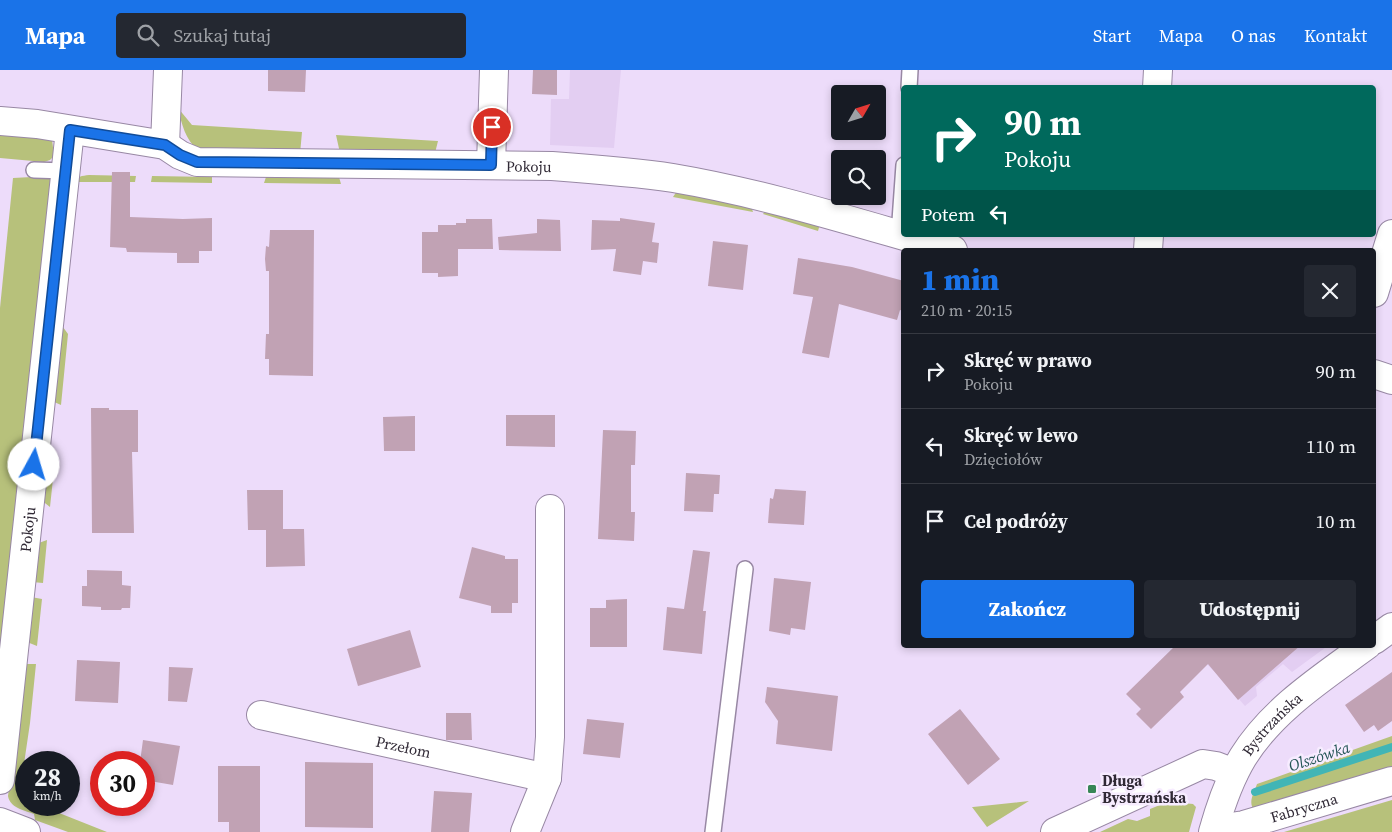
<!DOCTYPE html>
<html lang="pl">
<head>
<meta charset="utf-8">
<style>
  body { margin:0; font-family:"Source Serif 4",serif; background:#242831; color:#f1f3f6; height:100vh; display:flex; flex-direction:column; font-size:19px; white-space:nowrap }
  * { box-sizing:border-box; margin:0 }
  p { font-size:16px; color:#9ea1a6 }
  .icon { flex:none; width:28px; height:28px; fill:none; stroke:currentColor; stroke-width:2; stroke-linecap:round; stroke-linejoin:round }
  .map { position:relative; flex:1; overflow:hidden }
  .sheet { position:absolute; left:901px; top:178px; width:475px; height:400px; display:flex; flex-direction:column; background:#171b24; border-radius:5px; box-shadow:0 2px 8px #0003 }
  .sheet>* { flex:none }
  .banner { position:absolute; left:901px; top:15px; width:475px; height:152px; border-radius:5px; box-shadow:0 2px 8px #0003; background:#00695c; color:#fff; overflow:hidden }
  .needle { width:32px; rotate:51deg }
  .fabs { position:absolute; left:831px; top:15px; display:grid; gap:10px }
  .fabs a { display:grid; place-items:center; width:55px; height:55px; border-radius:5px; background:#171b24; box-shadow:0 2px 8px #0003; font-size:25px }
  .speed { position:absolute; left:15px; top:681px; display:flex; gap:10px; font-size:25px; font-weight:700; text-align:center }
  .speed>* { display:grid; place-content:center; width:65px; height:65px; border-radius:50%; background:#171b24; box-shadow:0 2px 8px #0003; line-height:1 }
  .speed small { font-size:12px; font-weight:400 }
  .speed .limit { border:8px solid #d22; background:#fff; color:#111 }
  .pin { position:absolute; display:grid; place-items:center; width:42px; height:42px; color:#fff; margin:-21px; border:2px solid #fff; border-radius:50%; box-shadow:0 1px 5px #0007 }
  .me { position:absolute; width:55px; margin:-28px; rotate:6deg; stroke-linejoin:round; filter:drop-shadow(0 0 4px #0008) }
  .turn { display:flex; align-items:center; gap:18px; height:105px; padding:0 20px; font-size:22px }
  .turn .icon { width:65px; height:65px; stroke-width:2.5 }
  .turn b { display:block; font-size:35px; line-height:42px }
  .then { display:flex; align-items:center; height:48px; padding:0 20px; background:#0003; gap:10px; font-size:19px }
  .round { display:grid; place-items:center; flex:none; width:52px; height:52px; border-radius:5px; background:#242831 }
  .summary { display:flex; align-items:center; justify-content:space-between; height:85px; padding:0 20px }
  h1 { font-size:30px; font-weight:800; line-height:38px; color:#1a73e8 }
  .action { display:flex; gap:10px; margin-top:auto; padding:10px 20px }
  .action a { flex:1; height:58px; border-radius:5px; background:#1a73e8; color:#fff; font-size:20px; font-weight:800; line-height:58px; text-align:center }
  .action a+a { background:#242831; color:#f1f3f6 }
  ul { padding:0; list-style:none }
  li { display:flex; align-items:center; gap:15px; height:75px; padding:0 20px; border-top:1px solid #363941 }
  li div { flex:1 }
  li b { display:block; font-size:19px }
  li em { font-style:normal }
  header { display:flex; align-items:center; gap:30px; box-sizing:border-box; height:70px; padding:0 25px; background:#1a73e8; color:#fff }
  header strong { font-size:24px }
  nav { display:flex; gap:28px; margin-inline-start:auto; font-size:18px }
  .search { width:350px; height:45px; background:#242831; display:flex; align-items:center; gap:12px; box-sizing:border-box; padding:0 18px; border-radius:5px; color:#9ea1a6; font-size:19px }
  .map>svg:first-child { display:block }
  .built { fill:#e3cef2 }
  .green { fill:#b7c17b }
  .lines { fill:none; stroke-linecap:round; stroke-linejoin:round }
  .stream { stroke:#41b5b6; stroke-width:8 }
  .building { fill:#c1a2b4 }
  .service-casing { stroke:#9888a4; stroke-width:18 }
  .minor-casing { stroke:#9888a4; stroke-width:30 }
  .tertiary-casing { stroke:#9888a4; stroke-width:30 }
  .service { stroke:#fff; stroke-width:15 }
  .minor { stroke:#fff; stroke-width:28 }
  .tertiary { stroke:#fff; stroke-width:28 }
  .route-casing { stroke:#114b97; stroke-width:12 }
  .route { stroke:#1a73e8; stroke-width:9 }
  .poi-dot { fill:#378656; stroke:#f7ecff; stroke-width:2 }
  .labels { text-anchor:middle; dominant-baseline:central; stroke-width:5; stroke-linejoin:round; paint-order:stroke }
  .street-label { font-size:15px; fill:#302935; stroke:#f7ecff }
  .poi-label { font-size:15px; font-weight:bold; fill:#302935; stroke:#f7ecff; text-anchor:start }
  .water-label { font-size:16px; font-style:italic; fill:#245556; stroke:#f7ecff }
</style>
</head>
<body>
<header>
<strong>Mapa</strong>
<div class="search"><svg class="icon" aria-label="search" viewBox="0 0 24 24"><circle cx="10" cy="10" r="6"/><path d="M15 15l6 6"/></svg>Szukaj tutaj</div>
<nav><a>Start</a><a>Mapa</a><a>O nas</a><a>Kontakt</a></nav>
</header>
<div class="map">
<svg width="1392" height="762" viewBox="0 0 1392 762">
  <rect width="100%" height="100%" fill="#eddcfa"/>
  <path class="built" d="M570,0H621L614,78L550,75L551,29H569Z
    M1187,575H1329L1292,602L1283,594L1256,617L1257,626L1245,636L1217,604Z"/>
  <path class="green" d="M178,38L192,55L302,62L300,84L198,80C185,69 182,55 178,38Z
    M0,60L52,69L54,86L50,90L44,92L0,88Z
    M336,65L438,71L435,83H340Z
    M89,105L136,106L135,112H73C77,106 82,106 89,105Z
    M152,106L212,107V113L151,112Z
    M32,107L51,108L0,623V238L13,108Z
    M266,107H339L341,114L264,113Z
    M677,121L751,136L753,142L673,127Z
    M766,140L820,154L818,161L763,144Z
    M60,253L68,264L61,335L52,331Z
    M55,390L50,437L41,430L45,392Z
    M47,470L43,513L32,512L36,474Z
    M31,527L42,529L37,576L27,572Z
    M25,594H36L30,653L20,721L26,730V735H39L107,762H68L35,750L34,744C24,740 10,738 8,726Z
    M1392,666V700L1255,741C1247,733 1254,723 1257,714Z
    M1392,730V762H1284Z
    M1029,731L987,757L972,737H973Z
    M1173,732L1193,734L1196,737L1189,762H1100L1128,749L1137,751L1150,746V739L1165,733Z"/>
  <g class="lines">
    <path class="stream" d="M1255,722L1392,677"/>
  </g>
  <path class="building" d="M268,0H306L305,22L268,21Z
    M533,0H557V25L532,24Z
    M112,102H130V147L183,149L212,148V181H199V193H177V183L127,182L126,178L110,177Z
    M620,148L655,153L652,172L659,173L657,193L643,191L641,205L613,201L616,179L591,180L592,150L620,151Z
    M466,149H492L493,179H458V206L438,207V203H422V162H438V155H456V153H466Z
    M537,149L560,150L561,181L499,180L498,167L537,163Z
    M270,160H314L313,306L269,305V289H265L266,264H269V201H266L265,189L266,176L269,177Z
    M713,171L748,175L743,220L708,216Z
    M798,188L852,197L904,211V241L900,240L897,250L839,234L829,288L802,283L813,227L793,224Z
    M91,338H109V340H138V382H132L134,463H92Z
    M506,345H555V377L506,376Z
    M415,346V381H384L383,347Z
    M603,360L636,361L635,395H631V442H635L634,471L598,469Z
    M686,403L720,405L719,424H714L713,442L684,441Z
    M775,419L806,421L804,455L768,453L770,428L773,429Z
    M247,420H283V459H304L305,496L266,497V460H248Z
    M472,477L505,486V489H518V533H512V543H491V536L459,528Z
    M693,480L710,482L703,541H706L702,584L663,580L667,537L684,539Z
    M87,500L122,501V515L131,516L130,538H122L121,540H101V537L82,536V516H87Z
    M774,508L811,512L805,560L791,558L790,565L769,561Z
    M627,529V577H590V538H606V530Z
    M410,560L421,597L358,616L347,579Z
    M1176,575H1301L1238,630L1208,594L1180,622L1184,627L1151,659L1136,644L1141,639L1126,624Z
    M77,590L120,592L118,633L75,631Z
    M169,597L193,598L187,632L168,631Z
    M1392,602V651L1378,661L1374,655L1364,662L1345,635Z
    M767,617L838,626L832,681L776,674L778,651L765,632Z
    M960,639L1000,689L968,715L928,664Z
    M446,643H471L472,670H446Z
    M587,649L624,653L620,688L583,684Z
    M143,670L180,676L173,715L144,710V692H140Z
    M305,692L373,693V758L305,757Z
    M218,696H260V762H229V752H218Z
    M434,721L472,723L469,762H431Z"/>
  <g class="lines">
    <defs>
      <path id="service" d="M909,18L910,0
        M34,100L66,101
        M899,165L904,95
        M713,762L745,499"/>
      <g id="minor">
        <path d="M1157,18L1158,0"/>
        <path id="s1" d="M0,51L37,54L165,75L180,85L197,92L552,96C593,99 633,102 673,108C768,124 860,154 953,180"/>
        <path d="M165,75L168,0"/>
        <path d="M491,95L494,0"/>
        <path d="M1148,180L1149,165"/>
        <path d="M1374,223L1392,164"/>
        <path d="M1374,304L1392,310"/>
        <path id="s2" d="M261,645L547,708"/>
        <path id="s3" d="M0,710L70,60"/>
        <path id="s4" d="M1216,753L1231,757L1244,755L1392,711"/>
        <path d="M525,762L547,708L550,667V439"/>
      </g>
      <g id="tertiary">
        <path d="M1374,570L1392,557"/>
        <path d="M0,752L26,762"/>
        <path d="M1055,762L1203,694L1216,696L1234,703"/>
        <path id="s5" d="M1213,762C1220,737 1229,710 1243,687C1273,639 1322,608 1367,575"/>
      </g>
    </defs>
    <use href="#service" class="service-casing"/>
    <use href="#minor" class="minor-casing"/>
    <use href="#tertiary" class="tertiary-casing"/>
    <use href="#service" class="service"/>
    <use href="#minor" class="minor"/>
    <use href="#tertiary" class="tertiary"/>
  </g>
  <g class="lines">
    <defs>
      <path id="route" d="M34,395L70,60L165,75L180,85L197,92L491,95L492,57"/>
    </defs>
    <use href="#route" class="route-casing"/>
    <use href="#route" class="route"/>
  </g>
  <rect class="poi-dot" x="1087" y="714" width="10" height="10" rx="2.5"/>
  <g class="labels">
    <g class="street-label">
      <text stroke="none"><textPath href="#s1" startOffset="535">Pokoju</textPath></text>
      <text stroke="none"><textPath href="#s3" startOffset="252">Pokoju</textPath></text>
      <text stroke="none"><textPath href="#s5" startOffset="125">Bystrzańska</textPath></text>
      <text stroke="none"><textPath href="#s2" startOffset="146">Przełom</textPath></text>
      <text stroke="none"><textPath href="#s4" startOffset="91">Fabryczna</textPath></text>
    </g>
    <g class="poi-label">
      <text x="1102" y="710">Długa<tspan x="1102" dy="17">Bystrzańska</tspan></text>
    </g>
    <g class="water-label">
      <text transform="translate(1319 686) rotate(-18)">Olszówka</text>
    </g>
  </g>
</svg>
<div class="fabs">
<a><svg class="needle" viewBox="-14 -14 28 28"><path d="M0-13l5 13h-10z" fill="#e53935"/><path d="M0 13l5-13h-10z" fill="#9ea1a6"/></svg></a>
<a><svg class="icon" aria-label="search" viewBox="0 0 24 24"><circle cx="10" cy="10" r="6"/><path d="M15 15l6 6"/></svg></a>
</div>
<div class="speed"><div>28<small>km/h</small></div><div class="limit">30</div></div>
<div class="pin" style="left:492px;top:57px;background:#d93025"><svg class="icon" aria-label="arrive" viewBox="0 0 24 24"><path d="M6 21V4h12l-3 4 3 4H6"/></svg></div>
<svg class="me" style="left:34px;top:395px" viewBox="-20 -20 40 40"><circle r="19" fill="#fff"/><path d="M0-13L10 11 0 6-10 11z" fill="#1a73e8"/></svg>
<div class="banner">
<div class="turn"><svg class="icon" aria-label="right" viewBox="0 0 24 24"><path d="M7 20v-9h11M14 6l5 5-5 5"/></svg><div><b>90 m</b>Pokoju</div></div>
<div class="then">Potem<svg class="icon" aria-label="left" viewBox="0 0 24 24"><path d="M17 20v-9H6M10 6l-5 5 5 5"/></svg></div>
</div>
<section class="sheet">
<div class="summary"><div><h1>1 min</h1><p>210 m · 20:15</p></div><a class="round"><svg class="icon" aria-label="close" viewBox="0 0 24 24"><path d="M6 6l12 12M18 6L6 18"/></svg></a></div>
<ul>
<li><svg class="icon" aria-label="right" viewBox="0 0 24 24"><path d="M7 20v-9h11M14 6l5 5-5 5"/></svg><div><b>Skręć w prawo</b><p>Pokoju</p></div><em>90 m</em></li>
<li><svg class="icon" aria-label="left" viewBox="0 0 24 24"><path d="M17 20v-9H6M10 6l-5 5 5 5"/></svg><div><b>Skręć w lewo</b><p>Dzięciołów</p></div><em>110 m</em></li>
<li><svg class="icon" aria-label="arrive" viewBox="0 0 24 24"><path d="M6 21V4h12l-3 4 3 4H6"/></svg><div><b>Cel podróży</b></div><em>10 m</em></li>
</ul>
<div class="action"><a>Zakończ</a><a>Udostępnij</a></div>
</section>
</div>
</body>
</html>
